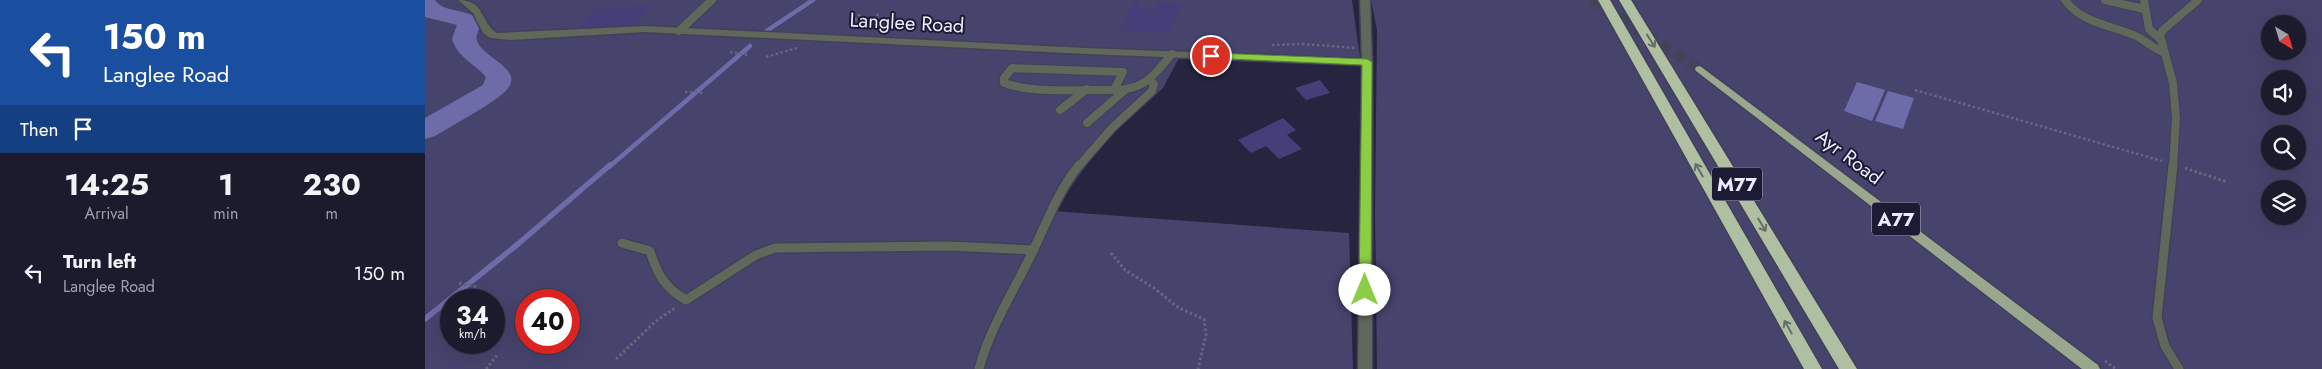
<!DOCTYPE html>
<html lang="en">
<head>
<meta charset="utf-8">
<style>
  body { margin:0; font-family:Jost,sans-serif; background:#29283a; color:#f1f3f6; height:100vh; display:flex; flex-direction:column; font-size:19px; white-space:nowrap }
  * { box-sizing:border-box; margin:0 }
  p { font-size:16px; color:#a0a1aa }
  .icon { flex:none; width:28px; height:28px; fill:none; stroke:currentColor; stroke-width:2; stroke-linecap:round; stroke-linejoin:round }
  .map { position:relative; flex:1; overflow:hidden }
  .details { display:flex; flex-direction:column; background:#1c1b2e; width:425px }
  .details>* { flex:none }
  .hud { background:#1a4fa0; color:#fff; overflow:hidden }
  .needle { width:32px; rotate:142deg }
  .fabs { position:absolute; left:1836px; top:15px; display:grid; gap:10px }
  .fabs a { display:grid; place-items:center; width:45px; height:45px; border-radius:50%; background:#1c1b2e; box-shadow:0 5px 20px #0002,0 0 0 1px #3a394a; font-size:25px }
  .speed { position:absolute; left:15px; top:289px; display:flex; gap:10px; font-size:25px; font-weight:700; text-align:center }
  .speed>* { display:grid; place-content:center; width:65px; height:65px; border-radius:50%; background:#1c1b2e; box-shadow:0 5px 20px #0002,0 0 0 1px #3a394a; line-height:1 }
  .speed small { font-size:12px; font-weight:400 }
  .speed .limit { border:8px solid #d22; background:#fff; color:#111 }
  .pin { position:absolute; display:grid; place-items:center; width:42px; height:42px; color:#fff; margin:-21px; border:2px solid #fff; border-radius:50%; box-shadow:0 1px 5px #0007 }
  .me { position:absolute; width:55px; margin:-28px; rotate:0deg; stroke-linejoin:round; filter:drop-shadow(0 0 4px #0008) }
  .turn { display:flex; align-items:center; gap:18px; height:105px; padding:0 20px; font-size:22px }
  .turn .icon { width:65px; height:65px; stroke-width:2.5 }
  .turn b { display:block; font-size:35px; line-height:42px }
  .then { display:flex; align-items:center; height:48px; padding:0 20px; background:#0003; gap:10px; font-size:19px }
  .eta { display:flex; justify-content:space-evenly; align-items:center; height:85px; text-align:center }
  .eta b { font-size:30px; font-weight:700; line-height:35px }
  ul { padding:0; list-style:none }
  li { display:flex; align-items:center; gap:15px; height:70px; padding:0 20px }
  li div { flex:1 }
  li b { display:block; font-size:19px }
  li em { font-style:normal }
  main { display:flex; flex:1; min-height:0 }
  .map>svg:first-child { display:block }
  .green { fill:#46446d; fill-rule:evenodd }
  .water { fill:#6e6ba9 }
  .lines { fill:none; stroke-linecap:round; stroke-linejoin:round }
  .stream-far1 { stroke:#6e6ba9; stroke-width:4.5 }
  .stream { stroke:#6e6ba9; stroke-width:5.5 }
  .river { fill:#6e6ba9; fill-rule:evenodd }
  .building { fill:#443f78 }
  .primary-tunnel { stroke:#44425b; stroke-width:11; stroke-dasharray:11 5.5; stroke-linecap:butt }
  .service-far1-casing { stroke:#424059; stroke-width:10 }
  .service-casing { stroke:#424059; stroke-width:12 }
  .minor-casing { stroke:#424059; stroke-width:3 }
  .tertiary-casing { stroke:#424059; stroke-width:3 }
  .primary-casing { stroke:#424059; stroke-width:3 }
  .motorway-casing { stroke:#424059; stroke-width:3 }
  .path-far1 { stroke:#67667d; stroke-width:2.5; stroke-dasharray:2.5 2.5; stroke-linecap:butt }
  .path { stroke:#67667d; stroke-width:3; stroke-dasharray:2.5 2.5; stroke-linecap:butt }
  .service-far1 { stroke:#60675b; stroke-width:8 }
  .service { stroke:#60675b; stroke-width:9 }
  .minor { fill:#60675b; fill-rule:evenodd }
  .tertiary { fill:#60675b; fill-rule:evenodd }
  .primary { fill:#98a78d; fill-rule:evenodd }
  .motorway { fill:#aec0a1; fill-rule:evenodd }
  .oneway { stroke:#656d6a }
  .route { fill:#8bce46; stroke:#5a862e }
  .labels { text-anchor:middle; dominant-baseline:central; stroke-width:4; stroke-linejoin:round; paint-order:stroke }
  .shield { fill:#1c1a34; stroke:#adacc1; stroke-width:1 }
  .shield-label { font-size:19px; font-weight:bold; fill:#ebebfd }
  .street-label { font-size:20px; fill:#ebebfd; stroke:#1c1a34 }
</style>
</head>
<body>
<main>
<section class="details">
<div class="hud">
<div class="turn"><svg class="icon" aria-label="left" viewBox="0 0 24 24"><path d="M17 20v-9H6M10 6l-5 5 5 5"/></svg><div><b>150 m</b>Langlee Road</div></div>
<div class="then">Then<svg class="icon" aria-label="arrive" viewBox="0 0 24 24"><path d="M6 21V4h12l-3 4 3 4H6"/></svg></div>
</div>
<div class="eta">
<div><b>14:25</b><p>Arrival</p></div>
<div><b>1</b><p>min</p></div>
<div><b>230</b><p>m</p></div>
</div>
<ul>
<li><svg class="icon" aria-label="left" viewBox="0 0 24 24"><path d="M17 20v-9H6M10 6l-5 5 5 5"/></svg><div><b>Turn left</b><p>Langlee Road</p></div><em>150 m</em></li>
</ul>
</section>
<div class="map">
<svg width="1897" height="369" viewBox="0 0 1897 369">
  <rect width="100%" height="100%" fill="#26243e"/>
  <path class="green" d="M0,0H927L936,64L754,58L738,88L678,143L628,211L924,233L928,369H0ZM26,300H69V342H26ZM101,300H144V342H101Z
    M946,0H1897V369H952L950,209L952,30ZM1845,24H1872V51H1845ZM1845,79H1872V106H1845ZM1845,134H1872V161H1845ZM1845,189H1872V216H1845Z"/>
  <path class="water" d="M1432,82L1460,90L1447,121L1419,111Z
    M1463,91L1489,98L1478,129L1450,121Z"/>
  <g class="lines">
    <path class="stream-far1" d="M340,32L388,0
      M184,167L325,46"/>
    <path class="stream" d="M0,319L93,244L185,165"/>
    <path class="river" d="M0,0H10C20,15 44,6 56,23C55,29 50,35 52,41C59,60 108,71 75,96C55,111 31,123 10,136L0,139V118L58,85L61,77C50,64 32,57 27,39L32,25L0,17Z"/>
  </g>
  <path class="building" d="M710,0H713V8L728,9L732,2L757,4L743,33L694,30Z
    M225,5L211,25L156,27L171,9Z
    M895,80L905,93L881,100L870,88Z
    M858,118L871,130L862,135L877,149L854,159L841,146L826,153L813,140Z"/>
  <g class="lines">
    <path class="primary-tunnel" d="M1166,0L1275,69"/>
    <defs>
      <path id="service-far1" d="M1640,0C1657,24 1688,25 1713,37C1722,42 1730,49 1740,53
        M1680,0L1719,9
        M1719,0L1724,29L1735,39
        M254,31L287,0
        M587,68L698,72L689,90C655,89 611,94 579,83V78Z
        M689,90C720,90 728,76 747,54
        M635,110L662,89
        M662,123L700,90
        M653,167L687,128L727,91L729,84L724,79
        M1748,167L1751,118L1748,83L1735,35L1738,30L1773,0"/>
      <path id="service" d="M1748,165L1732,318L1740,346L1754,369
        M197,243L225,251C232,274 240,288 261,300L331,255L350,248L524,246L609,250
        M554,369C565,328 587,294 605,257C621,225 631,194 654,165"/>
      <path id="minor" d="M33,0C61,0 54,21 72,33L220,26L661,48L942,59L947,62L942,65L661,54L220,32L86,40L65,38L58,33L48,13Z"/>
      <path id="tertiary" d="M935,0H945L947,62V369H933L937,62Z"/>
      <path id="primary" d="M1275,66L1673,365L1675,369H1657L1271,71L1270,69L1271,67Z"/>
      <path id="motorway" d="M1173,0H1185L1397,369H1379Z
        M1194,0H1206L1432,369H1414Z"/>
    </defs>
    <use href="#service-far1" class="service-far1-casing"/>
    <use href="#service" class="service-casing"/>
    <use href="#minor" class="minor-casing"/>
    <use href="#tertiary" class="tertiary-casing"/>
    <use href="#primary" class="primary-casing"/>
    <use href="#motorway" class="motorway-casing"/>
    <path class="path-far1" d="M452,16L454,12
      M424,28L436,13
      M847,45L878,44L931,48
      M305,52L323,55
      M341,57L372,48
      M1490,90L1737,161
      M260,92L279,93"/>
    <path class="path" d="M1760,168L1802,182
      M686,253L700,270L729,288L754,308L779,319L781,335L773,369
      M34,283L52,287
      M191,359L231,321L250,308
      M1680,361L1691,369
      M61,369L73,354"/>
    <use href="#service-far1" class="service-far1"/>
    <use href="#service" class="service"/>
    <use href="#minor" class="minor"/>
    <use href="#tertiary" class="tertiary"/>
    <use href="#primary" class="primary"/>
    <use href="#motorway" class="motorway"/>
  </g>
  <defs><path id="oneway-shaft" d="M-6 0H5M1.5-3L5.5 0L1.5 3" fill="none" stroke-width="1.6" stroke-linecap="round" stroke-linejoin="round" transform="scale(1.25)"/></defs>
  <g class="oneway">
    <use href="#oneway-shaft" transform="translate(1226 41) rotate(58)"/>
    <use href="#oneway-shaft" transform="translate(1274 170) rotate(-120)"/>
    <use href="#oneway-shaft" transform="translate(1337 225) rotate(59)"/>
    <use href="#oneway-shaft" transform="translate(1363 327) rotate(-120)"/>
  </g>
  <path class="route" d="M786,53L942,59L947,62L946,290L944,293L940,295L934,290L937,65L782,58V54Z"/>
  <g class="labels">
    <g class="shield">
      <rect x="1287" y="167.5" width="50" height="33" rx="4"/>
      <rect x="1447" y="202.5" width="48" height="33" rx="4"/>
    </g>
    <g class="shield-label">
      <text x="1312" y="184">M77</text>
      <text x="1471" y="219">A77</text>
    </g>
    <g class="street-label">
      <text transform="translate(482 23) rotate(3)">Langlee Road</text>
      <text transform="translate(1424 157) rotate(37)">Ayr Road</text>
    </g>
  </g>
</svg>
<div class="fabs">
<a><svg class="needle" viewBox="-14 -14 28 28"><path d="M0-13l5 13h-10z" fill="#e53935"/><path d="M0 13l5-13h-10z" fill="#a0a1aa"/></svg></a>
<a><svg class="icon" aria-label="sound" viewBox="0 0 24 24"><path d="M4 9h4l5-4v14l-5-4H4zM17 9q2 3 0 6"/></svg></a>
<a><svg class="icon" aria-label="search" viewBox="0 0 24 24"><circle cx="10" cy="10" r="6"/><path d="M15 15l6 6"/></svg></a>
<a><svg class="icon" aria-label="layers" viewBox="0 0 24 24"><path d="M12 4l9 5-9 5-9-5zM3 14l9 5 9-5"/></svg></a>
</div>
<div class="speed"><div>34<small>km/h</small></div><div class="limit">40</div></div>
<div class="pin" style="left:786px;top:56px;background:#d93025"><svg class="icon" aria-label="arrive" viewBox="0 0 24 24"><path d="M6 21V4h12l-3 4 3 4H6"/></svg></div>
<svg class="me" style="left:940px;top:290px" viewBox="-20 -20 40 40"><circle r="19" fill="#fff"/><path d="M0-13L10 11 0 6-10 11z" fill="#8bce46"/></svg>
</div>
</main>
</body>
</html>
